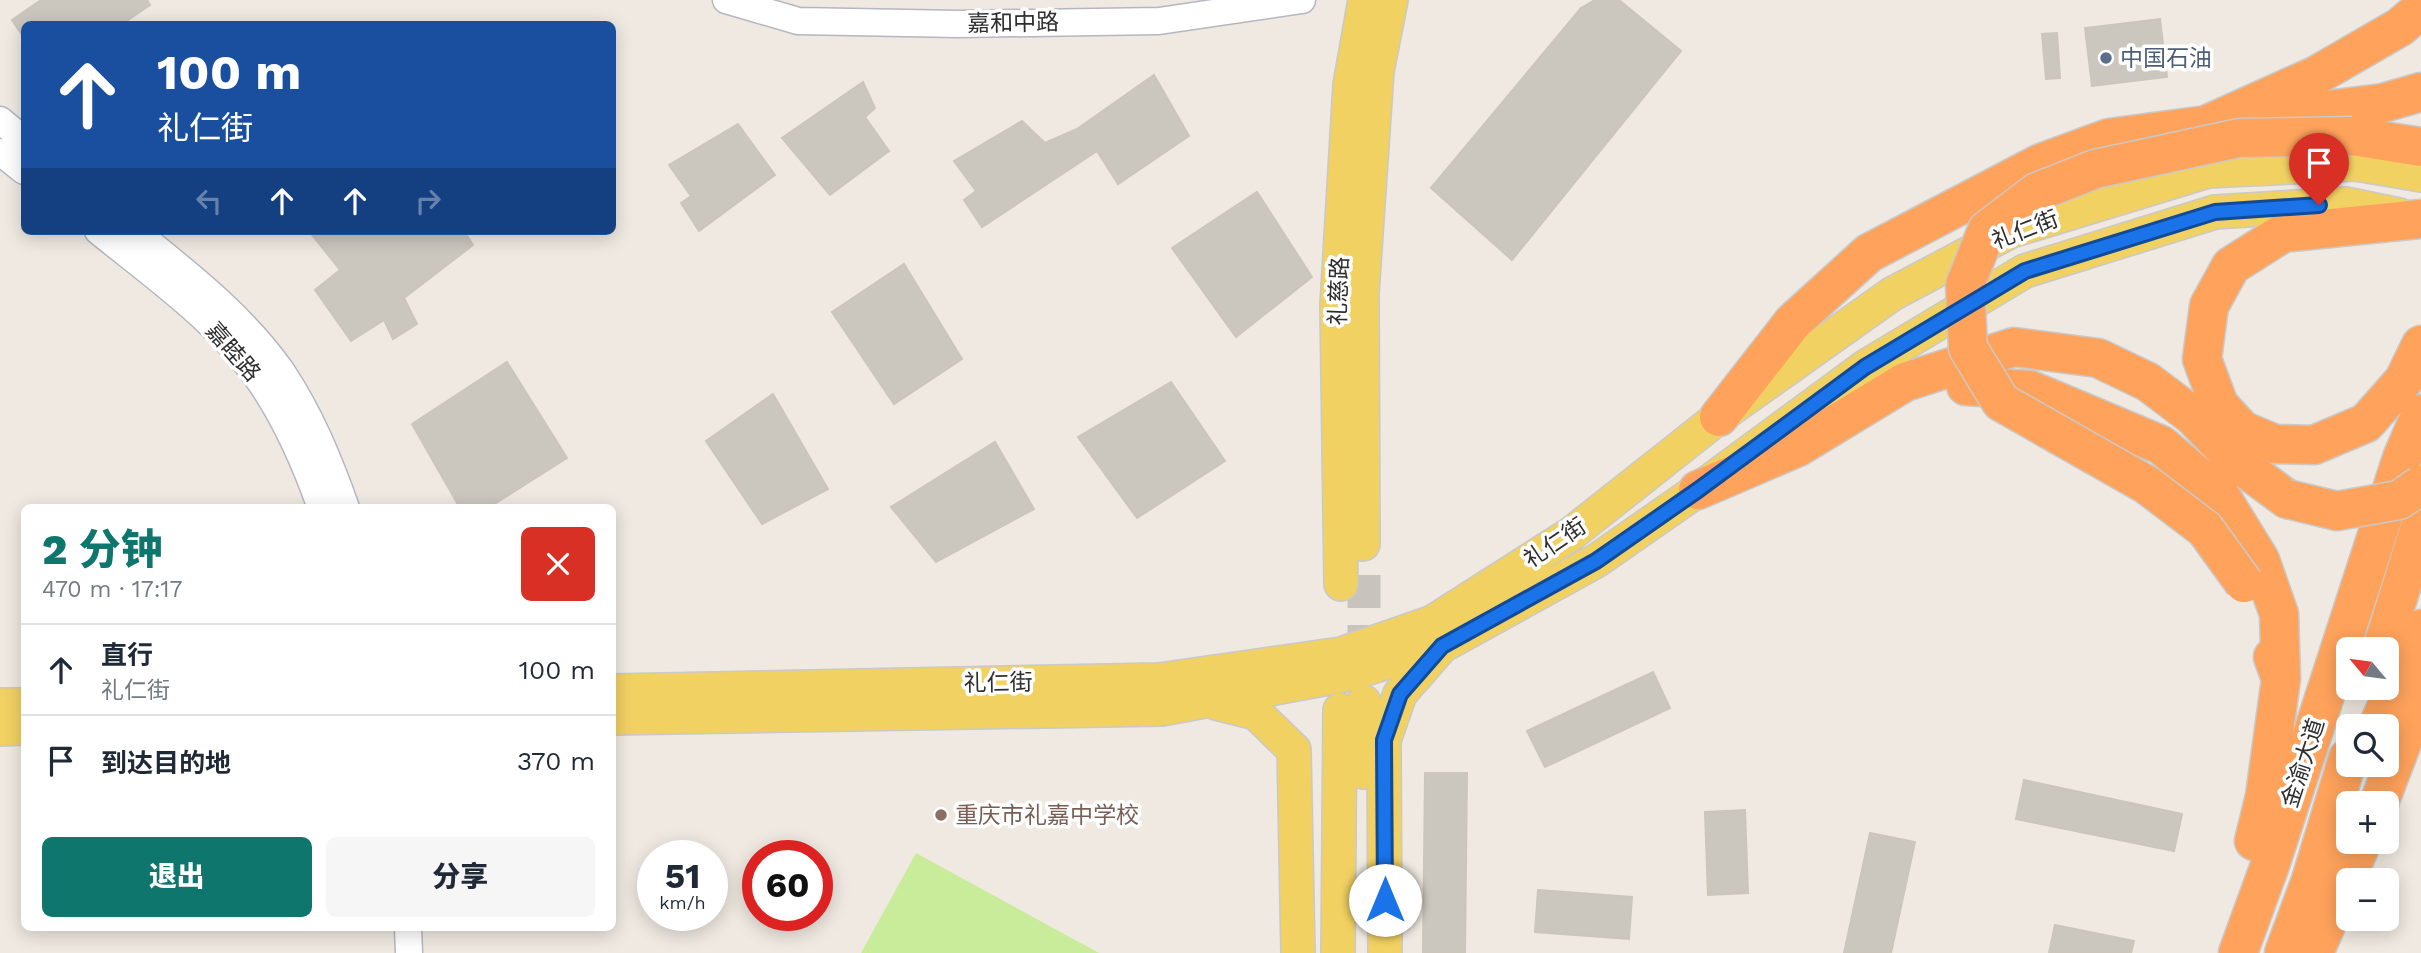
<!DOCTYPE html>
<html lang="zh">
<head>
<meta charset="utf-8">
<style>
  body { margin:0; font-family:"Work Sans","Noto Sans SC",sans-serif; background:#f6f6f7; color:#1f2937; height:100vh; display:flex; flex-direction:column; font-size:26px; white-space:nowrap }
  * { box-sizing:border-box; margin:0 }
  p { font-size:23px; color:#747a83 }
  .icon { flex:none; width:38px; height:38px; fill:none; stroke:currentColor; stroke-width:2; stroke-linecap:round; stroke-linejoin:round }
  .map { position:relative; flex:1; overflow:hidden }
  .panel { position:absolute; left:21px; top:504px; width:595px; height:427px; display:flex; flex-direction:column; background:#fff; border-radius:10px; box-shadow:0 4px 18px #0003 }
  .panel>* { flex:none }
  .guide { position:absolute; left:21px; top:21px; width:595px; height:214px; border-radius:10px; box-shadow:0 4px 18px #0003; background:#1a4fa0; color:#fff; overflow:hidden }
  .needle { width:46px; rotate:299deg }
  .tools { position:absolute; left:2336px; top:637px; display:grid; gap:14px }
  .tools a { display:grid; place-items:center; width:63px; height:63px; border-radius:10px; background:#fff; box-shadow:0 4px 18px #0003; font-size:35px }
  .speed { position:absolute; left:637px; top:840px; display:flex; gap:14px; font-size:35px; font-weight:700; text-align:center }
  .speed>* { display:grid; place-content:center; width:91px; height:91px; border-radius:50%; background:#fff; box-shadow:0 4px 18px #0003; line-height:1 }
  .speed small { font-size:18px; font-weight:400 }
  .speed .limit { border:10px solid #d22; background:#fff; color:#111 }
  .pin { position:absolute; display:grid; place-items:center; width:60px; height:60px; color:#fff; margin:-72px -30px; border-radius:50% 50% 50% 0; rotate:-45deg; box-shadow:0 0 7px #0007 }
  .pin .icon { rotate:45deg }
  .me { position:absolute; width:77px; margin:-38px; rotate:0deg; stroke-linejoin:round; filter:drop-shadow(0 0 5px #0008) }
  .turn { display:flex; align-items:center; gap:24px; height:147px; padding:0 21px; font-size:32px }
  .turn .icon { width:91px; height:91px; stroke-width:2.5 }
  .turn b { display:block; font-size:49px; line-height:60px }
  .lanes { display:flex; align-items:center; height:66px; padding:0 21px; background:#0003; justify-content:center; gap:35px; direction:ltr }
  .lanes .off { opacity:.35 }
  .round { display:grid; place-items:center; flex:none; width:74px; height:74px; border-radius:10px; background:#f6f6f7 }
  .overview { display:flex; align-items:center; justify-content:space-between; height:119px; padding:0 21px }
  h1 { font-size:42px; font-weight:800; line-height:52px; color:#0f766e }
  .action { display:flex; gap:14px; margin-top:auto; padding:14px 21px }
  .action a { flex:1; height:80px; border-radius:10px; background:#0f766e; color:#fff; font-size:28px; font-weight:800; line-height:80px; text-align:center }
  .action a+a { background:#f6f6f7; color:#1f2937 }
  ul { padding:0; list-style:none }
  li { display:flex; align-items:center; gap:21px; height:91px; padding:0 21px; border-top:2px solid #e0e1e3 }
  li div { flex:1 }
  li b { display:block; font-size:26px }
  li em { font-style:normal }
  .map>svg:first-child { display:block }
  .pitch { fill:#c9ec9a }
  .building { fill:#cbc7bf; stroke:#cbc5ba; stroke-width:2 }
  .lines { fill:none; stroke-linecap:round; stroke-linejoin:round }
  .major-tunnel { stroke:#c8c4bd; stroke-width:33; stroke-dasharray:33 17; stroke-linecap:butt }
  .minor-casing { stroke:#b4b7c1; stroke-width:29 }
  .major-casing { stroke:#c9c9c9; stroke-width:36 }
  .highway-casing { stroke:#c9c9c9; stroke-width:41 }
  .minor { stroke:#fff; stroke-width:26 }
  .major { stroke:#f2d163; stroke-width:33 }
  .highway { stroke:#ffa35c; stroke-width:38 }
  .highway-bridge-casing { stroke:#c9c9c9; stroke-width:41; stroke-linecap:butt }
  .highway-bridge { stroke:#ffa35c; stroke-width:38 }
  .route-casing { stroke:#114b97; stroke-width:18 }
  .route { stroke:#1a73e8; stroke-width:12 }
  .service-dot { fill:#5c6f8a; stroke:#fff; stroke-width:2.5 }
  .education-dot { fill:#8d6e63; stroke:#fff; stroke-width:2.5 }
  .labels { text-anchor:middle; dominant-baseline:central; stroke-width:7; stroke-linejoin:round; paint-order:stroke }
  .street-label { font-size:23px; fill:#2e2e2e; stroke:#fff }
  .service-label { font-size:23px; fill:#4e5e75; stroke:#fff; text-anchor:start }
  .education-label { font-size:23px; fill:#785e54; stroke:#fff; text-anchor:start }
</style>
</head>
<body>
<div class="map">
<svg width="2421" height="953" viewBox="0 0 2421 953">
  <rect width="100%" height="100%" fill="#efe9e1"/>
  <path class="pitch" d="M916,853L1099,953H861Z"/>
  <path class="building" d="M41,0H147L150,5L122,24H24V38L12,20Z
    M1595,0H1619L1681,51L1512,260L1431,188L1581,8Z
    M2160,19L2167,77L2092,86L2085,28Z
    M2057,33L2060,78L2046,79L2042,34Z
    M1154,75L1189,136L1118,184L1097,151L982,227L964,200L976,191L954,161L1022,121L1045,143L1077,129Z
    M863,82L875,108L865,117L889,151L830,195L782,138Z
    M738,124L775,175L699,231L681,203L691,196L669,165Z
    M1257,192L1312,277L1236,337L1172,248Z
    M309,231H464L473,245L404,298L417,324L393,339L384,320L351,341L315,290L340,270Z
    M904,264L962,359L894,404L832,312Z
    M507,362L567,458L488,508H460L412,424Z
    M1171,382L1225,461L1137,518L1078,437Z
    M773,394L828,489L762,524L706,441Z
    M995,442L1034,509L936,562L891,507Z
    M1653,672L1670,708L1545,767L1527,731Z
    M1425,773H1467L1465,953H1423Z
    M2024,780L2182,814L2174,851L2016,819Z
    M1745,810L1748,893L1708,895L1705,812Z
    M1870,833L1915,842L1891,953H1844Z
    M1538,890L1632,897L1629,939L1535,932Z
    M2055,925L2134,941L2131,953H2049Z"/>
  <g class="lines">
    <path class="major-tunnel" d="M1364,575V672"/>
    <defs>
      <path id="minor" d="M726,0L798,21L958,24L1159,21L1302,0
        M0,120L24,140
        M0,152L24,171
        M98,231C156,278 221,323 263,386C288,424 306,465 321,508
        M135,231C187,273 243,316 282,372C310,414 329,460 346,508
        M408,928L409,953"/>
      <path id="major" d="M1363,544L1362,293L1377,71L1391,0
        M1341,584L1337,305L1350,85L1365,0
        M612,691L1159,680L1341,654L1433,622L1571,534L1719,417L1892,294L2011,231L2208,171L2356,164L2421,175
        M1216,703L1256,713L1294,750L1298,953
        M0,705H24
        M612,718L1162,709L1345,675L1442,646L1596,561L1698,490L1865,367L2025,271L2215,212L2345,204L2399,215
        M0,729L24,728
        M1363,772L1364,702
        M1338,953L1340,710
        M1385,953L1384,740L1400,694L1442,646"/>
      <path id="highway" d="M2247,120L2383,103L2421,92
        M2352,136L2421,147
        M2421,219L2283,233L2231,266L2209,306L2202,359L2219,405L2242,430L2275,444L2314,445L2366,423L2404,380L2421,345
        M1966,386L2030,390L2161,445L2220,495L2260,560L2279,614L2281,679
        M1719,417L1793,322L1869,253L2041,163L2109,138L2206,125L2317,75L2400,27L2421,9
        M1698,490L1798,447L1905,382L2014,347L2098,358L2148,382L2193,416L2238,463L2287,499
        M2382,649L2421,524
        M2378,726L2421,629
        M2379,803L2421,693
        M2254,841L2265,796L2281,679L2273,657
        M2238,953L2270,865L2402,458L2421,414
        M2284,953L2311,880L2348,758
        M2314,953L2362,842"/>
    </defs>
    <use href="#minor" class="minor-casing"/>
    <use href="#major" class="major-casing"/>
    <use href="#highway" class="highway-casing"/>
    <use href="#minor" class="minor"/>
    <use href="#major" class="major"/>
    <use href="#highway" class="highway"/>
    <defs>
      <path id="highway-bridge" d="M2287,499L2337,511L2399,500L2421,485
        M2244,583L2205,529L2147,485L2001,402L1968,348L1965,285L1987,230L2037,192L2095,169L2239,138L2352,136"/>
    </defs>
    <use href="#highway-bridge" class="highway-bridge-casing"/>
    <use href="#highway-bridge" class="highway-bridge"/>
  </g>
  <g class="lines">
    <defs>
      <path id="route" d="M1385,900L1384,740L1400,694L1442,646L1596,561L1698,490L1865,367L2025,271L2215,212L2319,205"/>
    </defs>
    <use href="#route" class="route-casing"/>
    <use href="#route" class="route"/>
  </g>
  <circle class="service-dot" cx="2106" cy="58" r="7"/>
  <circle class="education-dot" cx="941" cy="815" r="7"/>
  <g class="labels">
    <g class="street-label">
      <text transform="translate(1013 23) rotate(-1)">嘉和中路</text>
      <text transform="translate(2025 230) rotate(-21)">礼仁街</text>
      <text transform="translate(1339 291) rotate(-88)">礼慈路</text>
      <text transform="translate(233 352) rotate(49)">嘉睦路</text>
      <text transform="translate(1555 543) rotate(-34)">礼仁街</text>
      <text transform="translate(998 683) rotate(-1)">礼仁街</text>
      <text transform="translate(2303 763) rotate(-72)">金渝大道</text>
    </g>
    <g class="service-label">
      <text x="2120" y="58">中国石油</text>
    </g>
    <g class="education-label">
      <text x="955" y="815">重庆市礼嘉中学校</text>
    </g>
  </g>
</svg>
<div class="tools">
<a><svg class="needle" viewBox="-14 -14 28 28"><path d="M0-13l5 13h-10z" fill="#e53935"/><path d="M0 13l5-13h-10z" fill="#747a83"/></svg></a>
<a><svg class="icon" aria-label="search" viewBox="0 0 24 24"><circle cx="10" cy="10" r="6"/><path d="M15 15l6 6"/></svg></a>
<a>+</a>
<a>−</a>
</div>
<div class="speed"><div>51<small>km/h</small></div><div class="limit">60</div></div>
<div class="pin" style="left:2319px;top:205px;background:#d93025"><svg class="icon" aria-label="arrive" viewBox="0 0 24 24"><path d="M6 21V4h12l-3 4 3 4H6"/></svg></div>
<svg class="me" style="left:1385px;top:900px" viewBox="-20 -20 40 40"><circle r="19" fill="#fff"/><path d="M0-13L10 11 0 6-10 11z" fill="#1a73e8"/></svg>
<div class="guide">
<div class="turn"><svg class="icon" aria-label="ahead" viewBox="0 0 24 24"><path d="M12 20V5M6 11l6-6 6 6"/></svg><div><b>100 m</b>礼仁街</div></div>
<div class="lanes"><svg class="icon off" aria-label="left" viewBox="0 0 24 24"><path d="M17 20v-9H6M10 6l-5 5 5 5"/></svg><svg class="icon" aria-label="ahead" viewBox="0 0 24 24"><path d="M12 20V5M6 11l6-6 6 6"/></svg><svg class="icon" aria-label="ahead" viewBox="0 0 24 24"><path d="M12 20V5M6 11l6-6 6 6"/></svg><svg class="icon off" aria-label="right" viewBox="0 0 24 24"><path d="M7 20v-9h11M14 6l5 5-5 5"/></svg></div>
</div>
<section class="panel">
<div class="overview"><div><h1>2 分钟</h1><p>470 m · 17:17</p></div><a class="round" style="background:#d93025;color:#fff"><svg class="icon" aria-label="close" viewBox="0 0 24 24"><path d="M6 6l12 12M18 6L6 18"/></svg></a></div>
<ul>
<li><svg class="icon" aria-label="ahead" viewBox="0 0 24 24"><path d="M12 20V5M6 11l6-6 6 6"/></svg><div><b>直行</b><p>礼仁街</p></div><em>100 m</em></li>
<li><svg class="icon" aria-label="arrive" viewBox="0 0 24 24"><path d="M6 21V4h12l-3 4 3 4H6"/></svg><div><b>到达目的地</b></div><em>370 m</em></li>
</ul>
<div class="action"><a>退出</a><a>分享</a></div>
</section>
</div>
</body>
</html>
